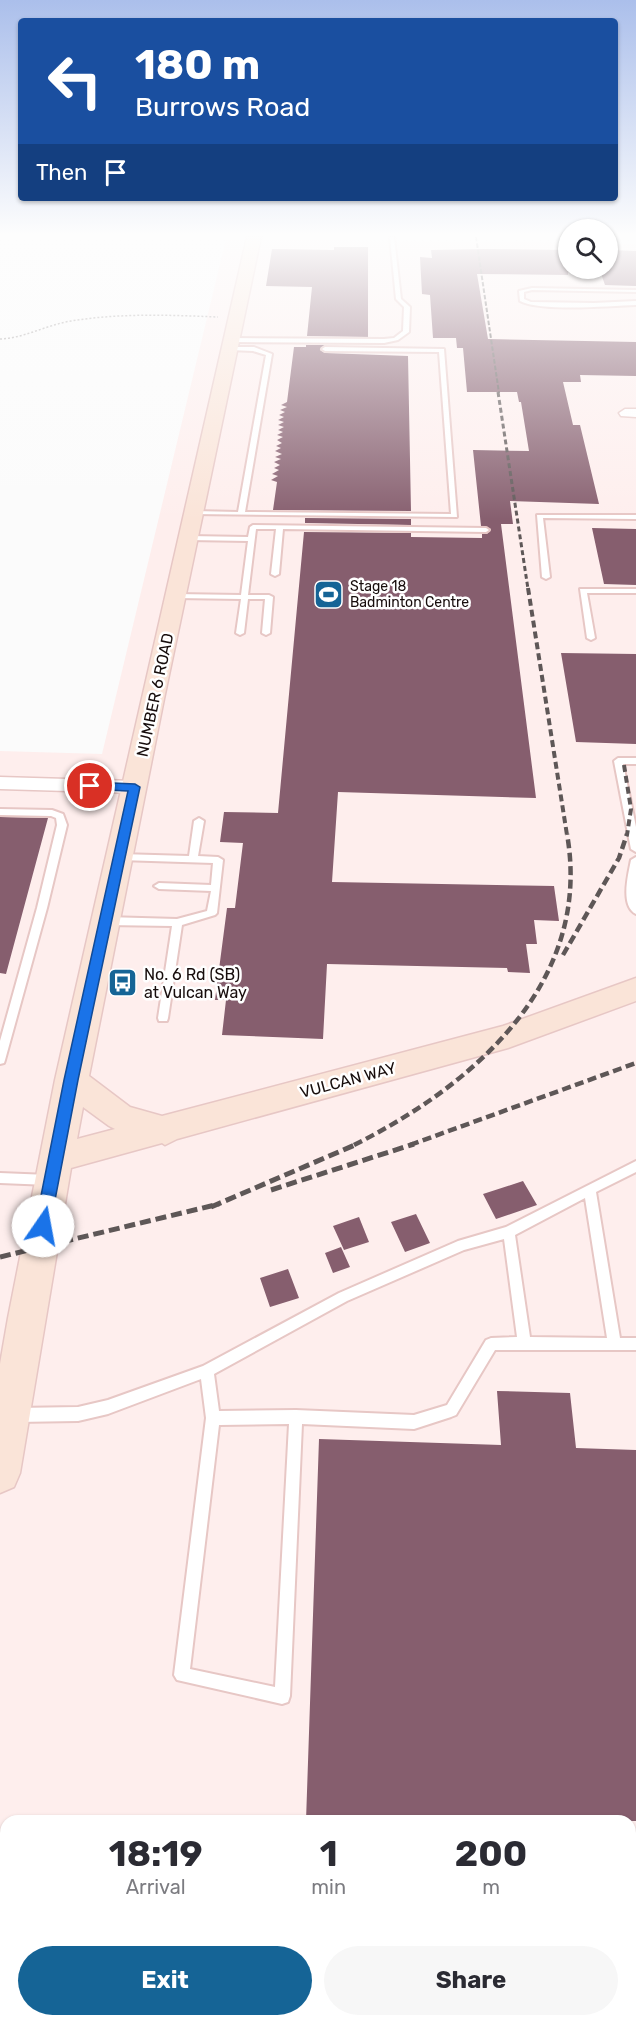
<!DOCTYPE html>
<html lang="en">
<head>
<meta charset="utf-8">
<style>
  body { margin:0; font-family:Rubik,sans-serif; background:#f7f7f7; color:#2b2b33; height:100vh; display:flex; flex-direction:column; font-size:22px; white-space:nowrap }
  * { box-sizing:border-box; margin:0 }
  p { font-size:20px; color:#7c7c81 }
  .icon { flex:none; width:33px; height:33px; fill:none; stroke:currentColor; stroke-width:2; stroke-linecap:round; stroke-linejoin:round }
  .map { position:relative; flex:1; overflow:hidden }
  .details { position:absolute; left:0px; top:1815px; width:636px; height:212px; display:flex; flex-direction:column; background:#fff; border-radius:18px 18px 0 0; box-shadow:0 2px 4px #0004 }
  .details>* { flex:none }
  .banner { position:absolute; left:18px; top:18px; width:600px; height:183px; border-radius:6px; box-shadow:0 2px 4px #0004; background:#1a4fa0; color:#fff; overflow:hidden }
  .tools { position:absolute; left:558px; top:219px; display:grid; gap:12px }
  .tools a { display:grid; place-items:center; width:60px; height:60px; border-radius:50%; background:#fff; box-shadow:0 2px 4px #0004; font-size:30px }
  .pin { position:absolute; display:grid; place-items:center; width:51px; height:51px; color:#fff; margin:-26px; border:3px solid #fff; border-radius:50%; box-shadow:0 2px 6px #0007 }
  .me { position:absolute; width:66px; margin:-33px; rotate:12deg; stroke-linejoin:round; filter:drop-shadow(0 0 4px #0008) }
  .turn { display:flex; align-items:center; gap:21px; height:126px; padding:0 18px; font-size:27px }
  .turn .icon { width:78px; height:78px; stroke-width:2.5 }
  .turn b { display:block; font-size:42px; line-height:51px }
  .then { display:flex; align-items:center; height:57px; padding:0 18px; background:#0003; gap:12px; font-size:22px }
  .eta { display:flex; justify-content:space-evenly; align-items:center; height:102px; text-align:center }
  .eta b { font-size:36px; font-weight:700; line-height:42px }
  .cta { display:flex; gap:12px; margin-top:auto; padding:12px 18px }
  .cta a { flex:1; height:69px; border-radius:36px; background:#156496; color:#fff; font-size:24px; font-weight:700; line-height:69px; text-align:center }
  .cta a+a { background:#f7f7f7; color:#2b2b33 }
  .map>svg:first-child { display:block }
  .built { fill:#feeeed; fill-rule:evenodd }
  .building { fill:#865e6e }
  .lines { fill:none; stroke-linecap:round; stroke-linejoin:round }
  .lane-casing { stroke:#e7c7c5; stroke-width:4 }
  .street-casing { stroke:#e7c7c5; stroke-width:3 }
  .secondary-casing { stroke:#e7c7c5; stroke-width:3 }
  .path { stroke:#a5a1a1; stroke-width:1.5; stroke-dasharray:2 2; stroke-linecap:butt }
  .lane { fill:#fff; fill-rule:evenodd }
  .street { fill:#fff; fill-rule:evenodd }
  .secondary { fill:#fae4d8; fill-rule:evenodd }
  .rail-far4 { stroke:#5e5757; stroke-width:2; stroke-dasharray:4.5 2; stroke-linecap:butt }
  .rail-far3 { stroke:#5e5757; stroke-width:3; stroke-dasharray:5 3; stroke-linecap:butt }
  .rail-far2 { stroke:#5e5757; stroke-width:4; stroke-dasharray:7 4; stroke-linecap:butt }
  .rail-far1 { stroke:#5e5757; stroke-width:4.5; stroke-dasharray:9 4.5; stroke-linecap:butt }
  .rail { stroke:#5e5757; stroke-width:5; stroke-dasharray:11 5; stroke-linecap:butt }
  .route { fill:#1a73e8; stroke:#114b97; stroke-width:1.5 }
  .labels { text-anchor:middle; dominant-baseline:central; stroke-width:5; stroke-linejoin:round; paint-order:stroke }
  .far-poi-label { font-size:14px; fill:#170d0c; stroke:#fff; text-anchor:start }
  .street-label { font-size:16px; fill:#170d0c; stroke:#fff }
  .poi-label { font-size:16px; fill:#170d0c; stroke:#fff; text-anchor:start }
</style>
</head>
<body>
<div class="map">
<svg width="636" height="2026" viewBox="0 0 636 2026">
  <rect width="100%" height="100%" fill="#fbfbfb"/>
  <path class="built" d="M226,239L568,243V268H608V243L636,244V2026H0V751L102,754ZM6,1821H630V2020H6Z"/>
  <path class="building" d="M334,247H368V337L307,336L312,287L266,286L272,249L334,250Z
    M484,249L568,250V275L477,274L488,339L636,342V376L580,375L581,382H563L573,425H580L599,504L510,501L513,524H501L536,798L338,792L332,882L554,886L559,921L534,920L537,944H526L530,973L508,972L507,968L327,964L323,1039L222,1035L226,1000H215L227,908H235L243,843L220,842L224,812L278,813L304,532L411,533V537L482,538V534H487L491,529L481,526L473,450L529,451L521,402H519L517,392H467L463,348H457L456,338H433L430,295L422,294L420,257L432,258L431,250Z
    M608,250L636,251V286L605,285L599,268H608Z
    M306,345H325L320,350L325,353L408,356L411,511L273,510L277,482L271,480L278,476L272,474L279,470L274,468L280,465L274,462L281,459L275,457L282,454L275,451L281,448L276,446L282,443L277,440L283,437L277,435L283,432L278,430L284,427L278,425L284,422L278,420L284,417L279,415L285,412L280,410L287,407L281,405L287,402L294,347H306Z
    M305,518L411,519V525L305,523Z
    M592,528L636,529V585L604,584Z
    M561,653L636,654V744L576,742Z
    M0,817L48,818L6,974L0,973Z
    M523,1181L537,1205L496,1219L483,1194Z
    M416,1214L430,1243L405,1252L391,1222Z
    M359,1217L369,1242L344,1250L333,1226Z
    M341,1247L350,1267L333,1273L325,1253Z
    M288,1269L299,1298L270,1307L260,1278Z
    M497,1391L570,1393L576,1448L636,1450V1821H306L319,1439L501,1445Z"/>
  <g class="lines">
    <defs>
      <path id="lane" d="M390,237H394L401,299L410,307L409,332L398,340L384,343L232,342L229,340L232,338L384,339L394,338L403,331L404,307L396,299Z
        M532,288L636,290V292L532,290L524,292V299L531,302L594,303L636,301V305C610,306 541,312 520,301L519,291Z
        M228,347H254L272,354L245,512L451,514L439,352L325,351L322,349L325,347L444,349L457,517L192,514L191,513L194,511L238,512L266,355L253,351L230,350Z
        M537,515H636V519L543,518L550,577L546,579L542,577Z
        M253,525L486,528L489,530L486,532L283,529L279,574L275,576L271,574L276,529H256L248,595H269L273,597L270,633L266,635L262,633L265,599H248L244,633L240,635L236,633L241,599L176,598L172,596L176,594L241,595L248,541L189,540L186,538L189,536L248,537L250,527Z
        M580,589H636V593H587L595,638L591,640L587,638Z
        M618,758H636V764H623L636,827V852L631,849L614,761Z
        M0,809L52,810L63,814L67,825L47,908L5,1060L4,1063L0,1064V1041L37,908L57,825L56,818L51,816L0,815Z
        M199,818L204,821L198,856L218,857L223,860L217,913L215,915L182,925L168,1018L167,1021H159L158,1018L172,926L106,925L101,921L106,917L177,919L207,911L211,891L159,889L154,886L159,883L211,885L213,863L120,860L115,857L120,854L189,856L194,821Z
        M636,857V914C620,906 628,875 631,860Z
        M636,1161V1172L596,1192L620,1338H636V1350H495L456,1415L451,1417L414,1429L302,1424L290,1696L288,1702L282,1704L177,1680L174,1675L206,1418L201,1379L108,1414L78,1421L16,1422L11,1420L9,1415L11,1410L16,1408L78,1407L108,1400L203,1366L339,1293L458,1241L506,1227ZM585,1198L607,1338L530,1337L515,1235ZM504,1239L517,1337L491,1338L486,1340L447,1405L414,1415L296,1410L219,1411L214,1374L347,1301L464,1250ZM289,1424L275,1687L190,1669L219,1425Z
        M0,1173L49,1175L53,1176L55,1180L53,1184L49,1185L0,1183Z"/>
      <path id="street" d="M625,409H636V417L621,416L619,413Z
        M0,777L135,781L141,783L144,787L141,791L135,793L0,789Z"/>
      <path id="secondary" d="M247,237H261L164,699L89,1076L130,1107L162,1116L503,1026L636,978V1001L508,1048L177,1139L165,1145L162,1143L71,1168L20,1473L14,1487L0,1493V1364L8,1318L55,1080ZM83,1107L109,1126L115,1129L77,1139Z"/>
    </defs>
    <use href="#lane" class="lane-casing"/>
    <use href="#street" class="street-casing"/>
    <use href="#secondary" class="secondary-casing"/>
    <path class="path" d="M0,339C25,338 46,325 71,321C119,313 170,315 218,317"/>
    <use href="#lane" class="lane"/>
    <use href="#street" class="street"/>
    <use href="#secondary" class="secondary"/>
    <path class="rail-far4" d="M476,237L499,393"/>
    <path class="rail-far3" d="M498,392L528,589"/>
    <path class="rail-far2" d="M528,588L567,835
      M624,765L631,809L627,835"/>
    <path class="rail-far1" d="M563,955L619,858L627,834
      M354,1145C474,1085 593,982 567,834
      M410,1145L636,1063"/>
    <path class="rail" d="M271,1190L414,1144
      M211,1207L357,1144
      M0,1257L219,1204"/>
  </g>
  <linearGradient id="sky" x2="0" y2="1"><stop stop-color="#abbfeb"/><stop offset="0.45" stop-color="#fdfdfd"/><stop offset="1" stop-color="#fdfdfd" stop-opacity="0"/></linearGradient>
  <rect width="636" height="521" fill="url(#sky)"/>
  <path class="route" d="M90,782L135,784L140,787L78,1080L50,1226L48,1231L43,1233L37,1231L35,1226L64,1080L128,791L86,789L84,786Z"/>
  <defs>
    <symbol id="stadium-square" viewBox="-11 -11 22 22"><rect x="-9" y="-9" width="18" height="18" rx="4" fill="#156496" stroke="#fff"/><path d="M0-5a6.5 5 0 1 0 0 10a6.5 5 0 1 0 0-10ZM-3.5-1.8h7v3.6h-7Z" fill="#fff"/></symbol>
    <symbol id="bus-square" viewBox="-11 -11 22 22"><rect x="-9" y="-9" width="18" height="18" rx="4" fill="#156496" stroke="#fff"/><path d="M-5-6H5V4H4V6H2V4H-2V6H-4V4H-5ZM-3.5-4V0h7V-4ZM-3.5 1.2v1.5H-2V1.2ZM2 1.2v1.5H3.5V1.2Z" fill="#fff"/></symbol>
  </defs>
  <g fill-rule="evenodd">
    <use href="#stadium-square" x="312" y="578" width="33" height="33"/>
    <use href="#bus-square" x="106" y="966" width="33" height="33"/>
  </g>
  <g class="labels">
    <g class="far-poi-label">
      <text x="350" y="586">Stage 18<tspan x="350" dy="16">Badminton Centre</tspan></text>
    </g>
    <g class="street-label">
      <text transform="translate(155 695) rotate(-78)">NUMBER 6 ROAD</text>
      <text transform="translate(348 1080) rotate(-15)">VULCAN WAY</text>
    </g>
    <g class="poi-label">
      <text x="144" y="974">No. 6 Rd (SB)<tspan x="144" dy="18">at Vulcan Way</tspan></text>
    </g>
  </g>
</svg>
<div class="tools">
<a><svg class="icon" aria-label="search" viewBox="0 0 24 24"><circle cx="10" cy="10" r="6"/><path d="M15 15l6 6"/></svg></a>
</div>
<div class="pin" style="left:90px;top:786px;background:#d93025"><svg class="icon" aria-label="arrive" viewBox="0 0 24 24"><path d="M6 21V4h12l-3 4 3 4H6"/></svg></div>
<svg class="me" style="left:43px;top:1226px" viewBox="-20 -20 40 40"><circle r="19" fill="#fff"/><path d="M0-13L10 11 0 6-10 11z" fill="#1a73e8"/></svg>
<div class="banner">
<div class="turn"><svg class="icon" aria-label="left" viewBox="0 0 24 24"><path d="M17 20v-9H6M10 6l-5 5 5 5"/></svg><div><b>180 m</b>Burrows Road</div></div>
<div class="then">Then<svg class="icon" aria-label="arrive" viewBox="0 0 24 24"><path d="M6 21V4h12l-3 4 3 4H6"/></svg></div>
</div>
<section class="details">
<div class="eta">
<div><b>18:19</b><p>Arrival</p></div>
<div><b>1</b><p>min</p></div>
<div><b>200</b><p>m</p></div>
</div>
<div class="cta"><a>Exit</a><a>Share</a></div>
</section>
</div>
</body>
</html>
